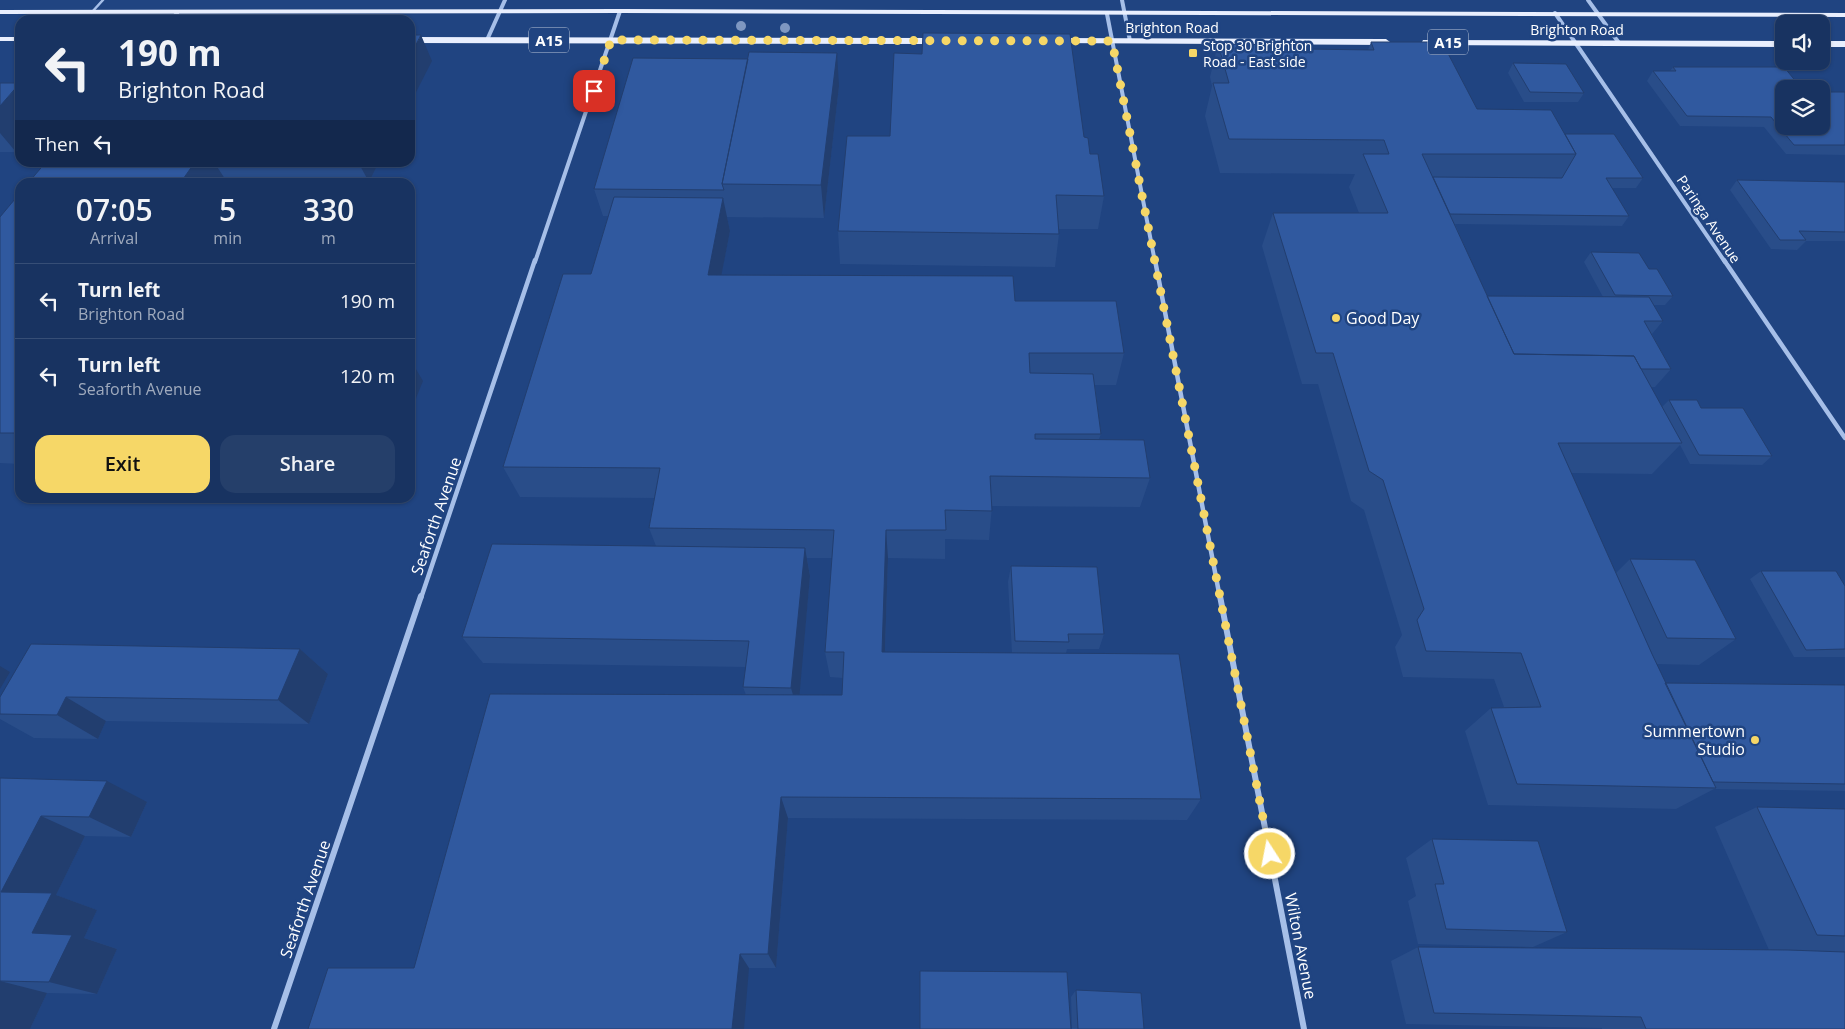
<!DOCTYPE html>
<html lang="en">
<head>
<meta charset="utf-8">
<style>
  body { margin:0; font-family:"Open Sans",sans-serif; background:#253f6a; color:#f1f3f6; height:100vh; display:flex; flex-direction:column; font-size:19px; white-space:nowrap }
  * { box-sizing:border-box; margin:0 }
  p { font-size:16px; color:#9faabd }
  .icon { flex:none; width:28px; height:28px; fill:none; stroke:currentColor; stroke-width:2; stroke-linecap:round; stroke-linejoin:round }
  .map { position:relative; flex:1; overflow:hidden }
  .side { position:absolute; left:15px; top:178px; width:400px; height:325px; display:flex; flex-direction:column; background:#183361; border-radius:15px; box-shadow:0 1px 4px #0004,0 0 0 1px #364e76 }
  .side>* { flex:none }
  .banner { position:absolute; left:15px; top:15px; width:400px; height:152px; border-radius:15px; box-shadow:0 1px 4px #0004,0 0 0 1px #364e76; background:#183361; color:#f1f3f6; overflow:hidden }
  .tools { position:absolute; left:1775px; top:15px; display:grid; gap:10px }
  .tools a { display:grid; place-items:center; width:55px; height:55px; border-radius:10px; background:#183361; box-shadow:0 1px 4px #0004,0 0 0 1px #364e76; font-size:25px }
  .pin { position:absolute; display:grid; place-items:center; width:42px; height:42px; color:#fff; margin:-21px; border-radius:10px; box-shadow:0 2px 8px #0006 }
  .me { position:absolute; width:55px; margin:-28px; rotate:349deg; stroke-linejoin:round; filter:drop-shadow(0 0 4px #0008) }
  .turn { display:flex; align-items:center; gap:18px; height:105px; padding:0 20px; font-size:22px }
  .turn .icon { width:65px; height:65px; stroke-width:2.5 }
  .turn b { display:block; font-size:35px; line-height:42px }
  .then { display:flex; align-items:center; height:48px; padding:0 20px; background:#0003; gap:10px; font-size:19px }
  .eta { display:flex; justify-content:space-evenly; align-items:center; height:85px; text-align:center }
  .eta b { font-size:30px; font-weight:600; line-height:35px }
  .button { display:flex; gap:10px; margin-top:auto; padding:10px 20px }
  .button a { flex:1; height:58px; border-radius:15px; background:#f6d767; color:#111; font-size:20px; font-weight:600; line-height:58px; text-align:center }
  .button a+a { background:#253f6a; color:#f1f3f6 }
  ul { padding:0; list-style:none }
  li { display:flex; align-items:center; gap:15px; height:75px; padding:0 20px; border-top:1px solid #364e76 }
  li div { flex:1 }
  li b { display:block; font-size:19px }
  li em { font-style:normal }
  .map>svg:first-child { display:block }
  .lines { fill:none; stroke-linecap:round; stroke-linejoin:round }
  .lane { stroke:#a6bfe8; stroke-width:2.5 }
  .street-far2 { stroke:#a6bfe8; stroke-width:4 }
  .street-far1 { stroke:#a6bfe8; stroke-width:4.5 }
  .street { stroke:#a6bfe8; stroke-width:6 }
  .primary { fill:#e9effe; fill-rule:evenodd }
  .tree { fill:#7e97c1 }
  .wall { fill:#294d89; fill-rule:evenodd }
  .shaded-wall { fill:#223e6f }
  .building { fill:#30599f; stroke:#223e6f }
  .route { stroke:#f6d767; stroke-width:9; stroke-dasharray:0 16.2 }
  .poi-dot { fill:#f6d767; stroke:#204481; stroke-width:2 }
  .labels { text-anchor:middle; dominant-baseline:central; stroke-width:5; stroke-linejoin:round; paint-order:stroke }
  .far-street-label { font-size:14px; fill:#fff; stroke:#204481 }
  .far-poi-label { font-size:14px; fill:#fff; stroke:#204481; text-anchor:start }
  .shield { fill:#204481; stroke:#bcc7d9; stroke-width:1 }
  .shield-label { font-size:15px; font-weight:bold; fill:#fff }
  .poi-label { font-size:16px; fill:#fff; stroke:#204481; text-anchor:start }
  .street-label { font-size:16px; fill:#fff; stroke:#204481 }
</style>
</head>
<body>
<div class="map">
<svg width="1845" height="1029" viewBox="0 0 1845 1029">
  <rect width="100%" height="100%" fill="#204481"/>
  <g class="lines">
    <path class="lane" d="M92,12L103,0"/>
    <path class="street-far2" d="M1122,0L1130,41
      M1588,0L1619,43
      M1555,13L1725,262
      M1107,14L1155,262
      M171,20L177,13
      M487,40L505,0
      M535,262L620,11"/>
    <path class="street-far1" d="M1155,260L1220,598
      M1724,260L1845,438
      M421,598L535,260"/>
    <path class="street" d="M1220,596L1304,1029
      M274,1029L421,596"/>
    <path class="primary" d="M620,9L1845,13V17L620,13L0,14V10Z
      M0,37H20V41H0Z
      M410,37L939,38L943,41L939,44L410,43Z
      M1054,38L1386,39L1390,42L1386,45L1051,43L1050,41Z
      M1423,40L1784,41V47L1426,45L1422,42Z
      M1821,41H1845V47H1821Z"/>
  </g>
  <g class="tree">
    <circle cx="741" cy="26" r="5"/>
    <circle cx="785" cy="28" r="5"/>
  </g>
  <path class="wall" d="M1371,42L1477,109L1565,134L1643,178L1636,188H1612L1629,216L1622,226L1455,224L1487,296L1603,297L1584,262L1591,252L1649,269L1673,296L1665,305H1654L1663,321L1652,334L1671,369L1655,387H1651L1662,407L1669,400L1701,408L1772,456L1762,465L1690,464L1680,445L1652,474L1571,473L1616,573L1630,559L1736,639L1699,665L1657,664L1665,683L1845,685V791L1714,789L1676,809L1488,805L1465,731L1491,708L1504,707L1494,679L1403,677L1395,647L1402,635L1364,510L1351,501L1318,384H1302L1262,246L1273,213H1359L1349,187L1355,174L1220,173L1205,116L1212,86L1210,77L1218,44L1304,49L1368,50Z
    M748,59L839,86L824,218L727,217L730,231L721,275L1015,301L1124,353L1116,385H1095L1101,434L1099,439L1150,478L1140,507L992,506L989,540L945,539V559L888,558L885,652L1012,653L1008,582L1011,566L1104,634L1099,649H1067L1066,653L1201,799L1187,820L788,818L776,968H414L746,695L743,687L746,667L483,663L462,637L656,546L649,528L654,498L520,497L503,467L591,274L608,216H603L594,189ZM807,558H832L825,652L830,677L843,678L842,695H799L810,576Z
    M1513,63L1584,93L1578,102H1524L1508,73Z
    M1673,67H1784V126L1845,92V155L1786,154L1764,127L1680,126L1647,81L1653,71H1670Z
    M0,83H20V148L16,152H0Z
    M890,136L1084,137L1090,154L1104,196L1098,229H1059V234L1055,267L840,264L838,231Z
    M46,162H379L369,182H227Z
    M1737,180L1845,182V241H1806L1797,250L1771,249L1730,190Z
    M20,193V464L0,463V217Z
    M1761,571L1845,586V657H1794L1750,579Z
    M300,649L328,674L309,724L106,721L98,739L34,738L0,719V697Z
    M0,778L147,802L131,837L85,836L56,895L97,910L84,938L117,949L97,994L47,993L30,1029H0Z
    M1757,807L1845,809V952L1769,950L1715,827Z
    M1432,839L1567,932L1533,947L1418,944L1408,901L1416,896L1406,858Z
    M1418,947L1845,1029H1602V1028L1406,1024L1391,961Z
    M1076,990L1144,1029H1072L1071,997Z"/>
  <path class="shaded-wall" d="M421,35L432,61L410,104V55Z
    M837,53L839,86L824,218L821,185Z
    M20,84V148L16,152L0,133V106Z
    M195,162H214L227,182H181Z
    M358,162H379L369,182Z
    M723,198L730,231L715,308L708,275Z
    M410,359L423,381L410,413Z
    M886,530L888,558L884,678L882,652Z
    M805,548L810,576L798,712L791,688Z
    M300,649L328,674L309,724L278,700Z
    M0,666L10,672L0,689Z
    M66,697L106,721L98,739L57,715Z
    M107,781L147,802L131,837L89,817Z
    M781,797L788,818L776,968L768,954Z
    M41,816L85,836L56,895L97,910L84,938L117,949L97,994L49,982L32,933L1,892Z
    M740,954L749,968L744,1029H732Z
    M0,981L47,993L30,1029H0Z"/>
  <path class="building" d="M923,33L1070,34L1084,137L1088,138L1090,154H1098L1104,196L1056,195L1059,234L838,231L847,136H890L894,53L922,54Z
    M410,35H421L410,55Z
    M1371,42H1442L1477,109L1551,110L1576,154H1422L1514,354L1634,356L1682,443H1558L1652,654L1716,788L1517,784L1491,708L1541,707L1521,653L1426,651L1417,620L1424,609L1383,480L1369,471L1333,353H1316L1273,213H1388L1363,154H1389L1384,140L1229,139L1213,83H1229L1218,44L1303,45L1304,49L1374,50Z
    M749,52L837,53L821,185L722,184Z
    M633,58L748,59L722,184L724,190L594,189Z
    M1513,63L1566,64L1584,93L1530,92Z
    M1673,67H1784L1802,89H1784V126H1821V92H1845V145H1794L1771,117L1687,116L1653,71H1676Z
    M0,83H20L0,106Z
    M1565,134H1614L1643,178H1606L1629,216L1450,214L1433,177L1562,178L1576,154Z
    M46,162H195L181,182H29Z
    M1737,180L1845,182V232L1799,231L1806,240H1780Z
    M20,193V433H0V217Z
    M614,197L723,198L708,275L1013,276L1015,301H1116L1124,353H1029L1030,373L1093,374L1101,434H1035V439L1144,440L1150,478L990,476L992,511L945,510L946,530H886L882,652L1179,654L1201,799L781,797L768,954H740L732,1029H308L328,968H414L490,694L842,695L844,652H825L834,530L649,528L660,468L503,467L563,274H591Z
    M1591,252L1639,253L1649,269H1657L1673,296L1615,295Z
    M1487,296L1649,297L1663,321H1644L1671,369H1641L1634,356L1514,354Z
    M1669,400H1697L1701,408H1743L1772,456L1699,455Z
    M492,544L805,548L791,688L743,687L749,641L462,637Z
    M1630,559L1695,560L1736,639L1667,638Z
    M1011,566L1097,567L1104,634H1068L1069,642L1015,641Z
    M1761,571H1836L1845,586V649L1806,650Z
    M31,644L300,649L278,700L66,697L57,715L0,714V697Z
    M1665,683L1845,685V784L1713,782Z
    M0,778L107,781L89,817L41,816L1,892L52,893L32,933L72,935L49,982L0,981Z
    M1757,807L1845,809V936L1817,935Z
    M1432,839L1538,841L1567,932L1446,929L1435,884H1444Z
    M1418,947L1788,950L1845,952V1029H1646L1641,1017L1434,1013Z
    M920,971L1067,972L1071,1029H920Z
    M1076,990L1141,993L1144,1029H1078Z"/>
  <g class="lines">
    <path class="route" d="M594,91L611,40L1112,41L1270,854"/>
  </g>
  <g class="poi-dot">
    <rect x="1188" y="48" width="10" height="10" rx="2.5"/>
    <circle cx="1336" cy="318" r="5"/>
    <circle cx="1755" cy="740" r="5"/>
  </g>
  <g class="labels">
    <g class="far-street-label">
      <text x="1172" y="27">Brighton Road</text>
      <text x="1577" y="29">Brighton Road</text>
      <text transform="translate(1709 219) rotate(56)">Paringa Avenue</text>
    </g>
    <g class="far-poi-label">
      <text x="1203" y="45">Stop 30 Brighton<tspan x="1203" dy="16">Road - East side</tspan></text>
    </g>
    <g class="shield">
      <rect x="529" y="27.5" width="40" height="25" rx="4"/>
      <rect x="1428" y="29.5" width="40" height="25" rx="4"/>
    </g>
    <g class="shield-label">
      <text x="549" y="40">A15</text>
      <text x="1448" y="42">A15</text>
    </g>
    <g class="poi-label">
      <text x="1346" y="318">Good Day</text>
      <text x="1745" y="731" text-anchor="end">Summertown<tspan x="1745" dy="18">Studio</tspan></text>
    </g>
    <g class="street-label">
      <text transform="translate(436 516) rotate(-71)">Seaforth Avenue</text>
      <text transform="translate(305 899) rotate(-71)">Seaforth Avenue</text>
      <text transform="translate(1301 946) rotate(79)">Wilton Avenue</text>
    </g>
  </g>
</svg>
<div class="tools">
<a><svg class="icon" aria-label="sound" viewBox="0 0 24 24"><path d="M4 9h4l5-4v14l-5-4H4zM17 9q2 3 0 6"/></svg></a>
<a><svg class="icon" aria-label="layers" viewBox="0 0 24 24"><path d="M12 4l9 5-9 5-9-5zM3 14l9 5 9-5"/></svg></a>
</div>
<div class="pin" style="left:594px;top:91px;background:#d93025"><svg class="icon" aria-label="arrive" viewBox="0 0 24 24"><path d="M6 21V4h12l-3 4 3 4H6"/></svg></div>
<svg class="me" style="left:1270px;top:854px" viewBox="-20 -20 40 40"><circle r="17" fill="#f6d767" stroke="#fff" stroke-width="3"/><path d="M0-11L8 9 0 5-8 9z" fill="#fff"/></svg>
<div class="banner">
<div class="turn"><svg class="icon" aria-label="left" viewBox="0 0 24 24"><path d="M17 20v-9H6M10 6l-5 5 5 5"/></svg><div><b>190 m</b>Brighton Road</div></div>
<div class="then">Then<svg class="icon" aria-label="left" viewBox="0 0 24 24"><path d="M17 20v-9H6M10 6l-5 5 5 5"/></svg></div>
</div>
<section class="side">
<div class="eta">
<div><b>07:05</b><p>Arrival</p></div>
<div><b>5</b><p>min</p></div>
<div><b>330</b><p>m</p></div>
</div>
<ul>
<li><svg class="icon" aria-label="left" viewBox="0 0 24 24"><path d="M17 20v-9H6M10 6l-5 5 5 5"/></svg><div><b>Turn left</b><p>Brighton Road</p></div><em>190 m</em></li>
<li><svg class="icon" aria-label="left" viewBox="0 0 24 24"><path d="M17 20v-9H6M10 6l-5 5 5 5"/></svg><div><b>Turn left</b><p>Seaforth Avenue</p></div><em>120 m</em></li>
</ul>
<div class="button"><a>Exit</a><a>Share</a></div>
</section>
</div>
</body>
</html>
